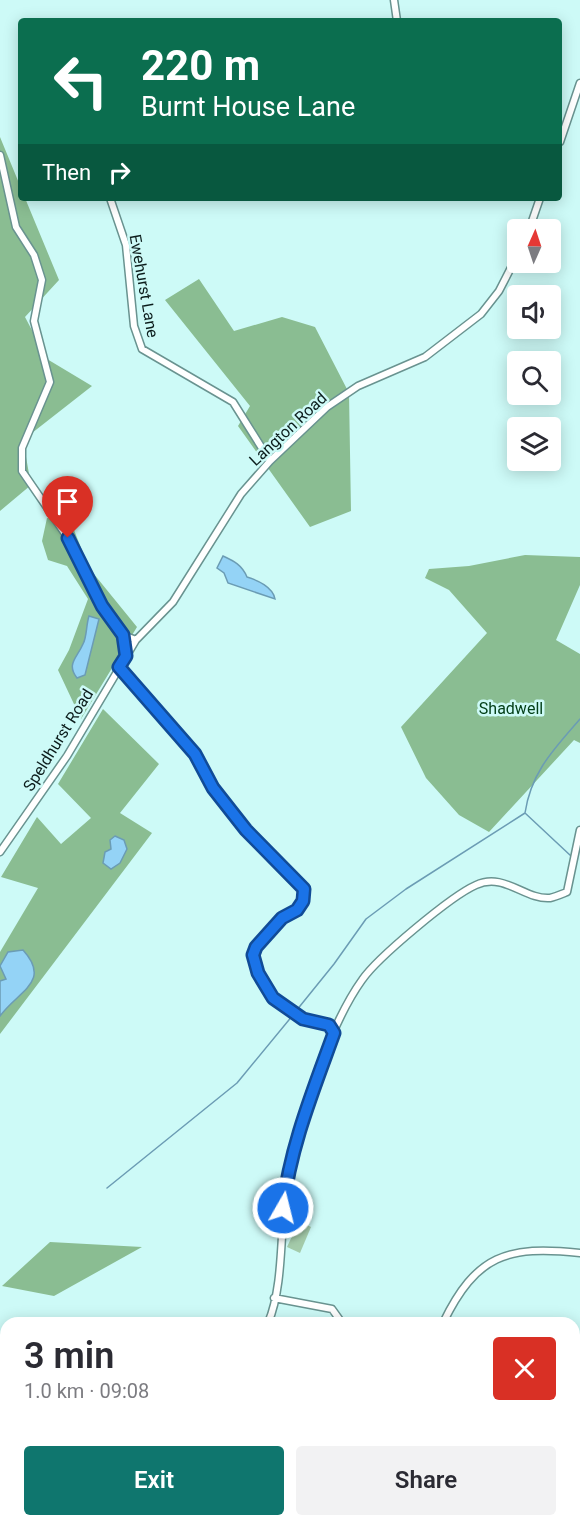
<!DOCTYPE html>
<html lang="en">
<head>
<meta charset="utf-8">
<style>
  body { margin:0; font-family:Roboto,sans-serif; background:#f2f2f3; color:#2b2b33; height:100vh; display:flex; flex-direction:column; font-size:22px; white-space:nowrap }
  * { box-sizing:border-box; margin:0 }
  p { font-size:20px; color:#7c7c81 }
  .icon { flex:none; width:33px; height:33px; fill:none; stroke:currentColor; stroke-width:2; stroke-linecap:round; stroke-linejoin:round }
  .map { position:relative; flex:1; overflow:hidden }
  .drawer { position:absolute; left:0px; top:1317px; width:580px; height:210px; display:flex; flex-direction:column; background:#fff; border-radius:18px 18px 0 0; box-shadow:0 3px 15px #0003 }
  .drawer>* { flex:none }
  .top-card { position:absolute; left:18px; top:18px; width:544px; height:183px; border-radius:6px; box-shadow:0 3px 15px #0003; background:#0b6e4f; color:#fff; overflow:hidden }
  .needle { width:39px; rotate:3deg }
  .buttons { position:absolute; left:507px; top:219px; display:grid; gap:12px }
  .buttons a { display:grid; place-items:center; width:54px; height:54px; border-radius:6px; background:#fff; box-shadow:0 3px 15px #0003; font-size:30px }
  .pin { position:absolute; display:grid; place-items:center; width:51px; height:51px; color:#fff; margin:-62px -26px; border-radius:50% 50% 50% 0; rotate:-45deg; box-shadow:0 0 6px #0007 }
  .pin .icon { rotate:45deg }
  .me { position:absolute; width:66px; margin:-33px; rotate:8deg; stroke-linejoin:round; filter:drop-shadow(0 0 4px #0008) }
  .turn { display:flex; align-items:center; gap:21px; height:126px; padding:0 24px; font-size:27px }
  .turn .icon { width:78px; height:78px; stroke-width:2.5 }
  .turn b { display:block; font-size:42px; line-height:51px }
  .then { display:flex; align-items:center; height:57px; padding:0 24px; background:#0003; gap:12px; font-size:22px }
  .round { display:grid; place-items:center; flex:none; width:63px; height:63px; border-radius:6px; background:#f2f2f3 }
  .summary { display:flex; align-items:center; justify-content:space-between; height:102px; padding:0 24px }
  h1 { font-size:36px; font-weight:600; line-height:45px }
  .button { display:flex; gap:12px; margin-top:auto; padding:12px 24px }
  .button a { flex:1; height:69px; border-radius:6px; background:#0f766e; color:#fff; font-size:24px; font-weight:600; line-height:69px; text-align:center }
  .button a+a { background:#f2f2f3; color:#2b2b33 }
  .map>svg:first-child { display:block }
  .green { fill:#a4cbaa }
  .forest { fill:#8abd92 }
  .water { fill:#94d3f6; stroke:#6b9cb4; stroke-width:1.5 }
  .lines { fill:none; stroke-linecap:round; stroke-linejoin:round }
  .stream { stroke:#6b9cb4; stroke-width:1.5 }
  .minor-casing { stroke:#699390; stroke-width:9 }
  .minor { stroke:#fff; stroke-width:6 }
  .route-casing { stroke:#114b97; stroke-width:15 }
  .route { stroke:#1a73e8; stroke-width:10 }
  .labels { text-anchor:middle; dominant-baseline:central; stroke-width:5; stroke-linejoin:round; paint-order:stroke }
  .street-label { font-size:16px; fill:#0b1c1b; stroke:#cdfaf7 }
  .park-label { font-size:16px; fill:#044019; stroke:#cdfaf7 }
</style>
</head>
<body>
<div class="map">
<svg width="580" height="1527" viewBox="0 0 580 1527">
  <rect width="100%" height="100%" fill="#cdfaf7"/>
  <path class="green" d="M299,1221L311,1227L300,1253L287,1247Z"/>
  <path class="forest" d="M0,137L21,188V198H25L59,280L25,317L47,359L92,386L23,440L31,485L0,511Z
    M199,279L234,331L282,317L315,327L349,393L351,511L310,527L238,426L250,406L165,300Z
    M47,518L70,520L89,568L137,627L81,719L58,670L69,650L88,599L67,566L48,560L42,541Z
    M525,555L580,557V585L556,640L580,654V743L574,740L489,832L459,815L426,778L401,727L487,633L449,590L425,578L429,569L469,566Z
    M103,709L159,764L120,813L152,833L0,1034V952L38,888L1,877L37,817L61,844L91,818L58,784Z
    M50,1242L142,1247L54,1296L2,1286Z"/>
  <path class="water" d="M223,556C234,561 242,565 247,577C257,580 273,587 275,599L228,583L224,573L217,568Z
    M89,616L99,619L85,675L77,678C66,664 77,658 83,644C87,637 86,625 89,616Z
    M115,836L124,840L127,849L120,863L111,869L103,863L105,852L111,849L110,840Z
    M23,950C52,982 18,991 0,1016V981L6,979L0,966L8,952Z"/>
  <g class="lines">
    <path class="stream" d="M525,813C531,772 554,749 580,719
      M296,1011L334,964L366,919L406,889L525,813L571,856
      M107,1188L237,1083L293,1015"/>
    <defs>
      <path id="minor" d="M394,0L397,21
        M560,142L580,83
        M0,155L16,227L34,255L42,280L34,321L50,382L22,448V471L68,538L110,619L123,635L136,640
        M110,198L126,245L134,326L142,349L233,402L270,461
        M529,230L540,198
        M123,635L126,655
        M119,667L195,754L213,788L246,829L304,889L303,901L297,910L282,918L256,947L253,955L258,973L273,998L303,1019L329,1025L334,1033
        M0,852L67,756L136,640L173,602L241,494L270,461L327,407L358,386L425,357L481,314L499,291L518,254
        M274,1298L332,1309L342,1323
        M268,1323C284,1286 280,1228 286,1188C293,1132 329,1026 362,980C377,958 451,896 476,885C504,872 525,900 550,898C555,897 562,894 567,892L580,830
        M443,1323C476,1255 507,1245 580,1253
        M574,1368L580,1371
        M0,1491L6,1502
        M574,1507L580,1504
        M10,1521L11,1527
        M472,1521L474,1527
        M539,1526L549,1521
        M248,1527L249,1521
        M264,1527L277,1521"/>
    </defs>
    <use href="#minor" class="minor-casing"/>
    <use href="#minor" class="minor"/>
  </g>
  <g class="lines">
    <defs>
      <path id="route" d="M68,538L102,606L123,635L126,656L119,667L195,754L213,788L246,830L304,889L303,901L297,910L282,918L256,947L253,955L258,973L273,998L303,1019L329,1025L334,1033C313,1091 290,1147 283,1208"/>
    </defs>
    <use href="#route" class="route-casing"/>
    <use href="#route" class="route"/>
  </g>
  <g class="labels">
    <g class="street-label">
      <text transform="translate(144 286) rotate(80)">Ewehurst Lane</text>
      <text transform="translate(288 429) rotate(-43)">Langton Road</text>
      <text transform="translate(58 740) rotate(-58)">Speldhurst Road</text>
    </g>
    <g class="park-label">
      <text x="511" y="708">Shadwell</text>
    </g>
  </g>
</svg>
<div class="buttons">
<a><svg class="needle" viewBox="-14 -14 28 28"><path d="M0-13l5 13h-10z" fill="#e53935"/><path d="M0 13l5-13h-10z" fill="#7c7c81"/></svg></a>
<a><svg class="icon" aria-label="sound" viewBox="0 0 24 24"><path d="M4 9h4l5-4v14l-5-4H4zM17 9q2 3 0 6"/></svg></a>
<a><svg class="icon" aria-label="search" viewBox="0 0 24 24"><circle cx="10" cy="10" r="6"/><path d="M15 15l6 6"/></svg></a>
<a><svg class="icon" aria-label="layers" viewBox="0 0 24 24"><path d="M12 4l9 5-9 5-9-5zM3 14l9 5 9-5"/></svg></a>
</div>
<div class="pin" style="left:68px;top:538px;background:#d93025"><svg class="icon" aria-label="arrive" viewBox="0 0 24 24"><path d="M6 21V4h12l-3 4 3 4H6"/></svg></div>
<svg class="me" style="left:283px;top:1208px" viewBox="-20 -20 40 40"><circle r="17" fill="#1a73e8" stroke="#fff" stroke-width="3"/><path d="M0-11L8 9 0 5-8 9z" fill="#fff"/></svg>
<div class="top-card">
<div class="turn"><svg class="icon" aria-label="left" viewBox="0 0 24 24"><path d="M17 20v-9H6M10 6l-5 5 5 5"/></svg><div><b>220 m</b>Burnt House Lane</div></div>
<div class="then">Then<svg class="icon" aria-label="right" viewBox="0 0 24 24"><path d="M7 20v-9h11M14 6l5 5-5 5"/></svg></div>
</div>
<section class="drawer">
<div class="summary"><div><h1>3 min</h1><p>1.0 km · 09:08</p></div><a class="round" style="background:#d93025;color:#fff"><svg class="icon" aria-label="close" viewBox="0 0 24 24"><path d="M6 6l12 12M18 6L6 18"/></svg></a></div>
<div class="button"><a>Exit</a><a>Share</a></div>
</section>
</div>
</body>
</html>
